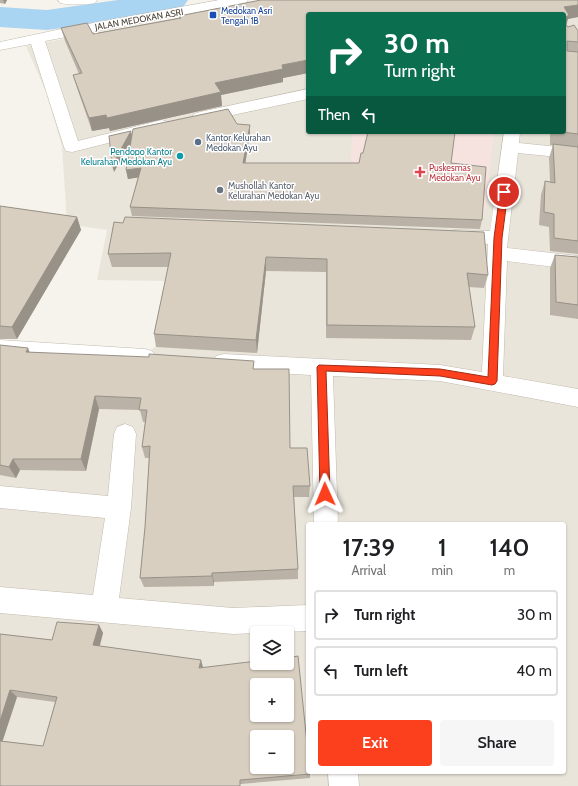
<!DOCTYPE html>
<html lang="en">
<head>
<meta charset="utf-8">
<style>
  body { margin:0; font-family:Cabin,sans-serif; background:#f6f6f6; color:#202124; height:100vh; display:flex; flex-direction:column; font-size:15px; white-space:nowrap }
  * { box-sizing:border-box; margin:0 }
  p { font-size:13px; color:#757577 }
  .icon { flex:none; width:22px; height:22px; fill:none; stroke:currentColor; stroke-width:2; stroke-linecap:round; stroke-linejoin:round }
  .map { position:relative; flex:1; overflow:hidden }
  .side { position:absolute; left:306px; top:522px; width:260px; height:252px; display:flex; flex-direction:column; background:#fff; border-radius:4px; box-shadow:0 1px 3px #0004 }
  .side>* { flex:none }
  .guide { position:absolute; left:306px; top:12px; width:260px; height:122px; border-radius:4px; box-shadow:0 1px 3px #0004; background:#0b6e4f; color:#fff; overflow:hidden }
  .buttons { position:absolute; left:250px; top:626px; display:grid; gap:8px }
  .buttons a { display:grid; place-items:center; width:44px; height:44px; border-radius:4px; background:#fff; box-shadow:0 1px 3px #0004; font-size:20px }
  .pin { position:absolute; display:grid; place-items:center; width:34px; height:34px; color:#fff; margin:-17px; border:2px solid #fff; border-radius:50%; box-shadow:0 1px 4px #0007 }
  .me { position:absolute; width:44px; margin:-22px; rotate:359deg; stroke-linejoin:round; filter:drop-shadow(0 0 3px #0008) }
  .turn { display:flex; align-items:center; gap:14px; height:84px; padding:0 12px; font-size:18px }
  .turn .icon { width:52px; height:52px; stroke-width:2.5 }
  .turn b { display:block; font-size:28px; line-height:34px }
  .then { display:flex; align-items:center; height:38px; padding:0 12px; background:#0003; gap:8px; font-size:15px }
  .eta { display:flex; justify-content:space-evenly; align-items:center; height:68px; text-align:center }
  .eta b { font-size:24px; font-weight:600; line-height:28px }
  .primary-button { display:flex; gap:8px; margin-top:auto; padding:8px 12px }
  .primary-button a { flex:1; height:46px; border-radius:4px; background:#fc3f1d; color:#fff; font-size:16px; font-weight:600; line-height:46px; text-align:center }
  .primary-button a+a { background:#f6f6f6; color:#202124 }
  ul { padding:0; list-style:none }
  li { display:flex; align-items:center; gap:12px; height:50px; margin:0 8px 6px; padding:0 4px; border:2px solid #e0e0e0; border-radius:4px }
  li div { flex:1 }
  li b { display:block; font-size:15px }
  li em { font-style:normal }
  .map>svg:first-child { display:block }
  .residential { fill:#eae5da; fill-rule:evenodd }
  .medical { fill:#f6e3e0 }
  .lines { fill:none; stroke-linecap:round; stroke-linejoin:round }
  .river { fill:#a9d4f2; fill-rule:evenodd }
  .street-casing { stroke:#c2bbae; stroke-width:1 }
  .street { fill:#fff; fill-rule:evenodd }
  .wall { fill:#bab2a6; fill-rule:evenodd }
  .shaded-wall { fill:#979187 }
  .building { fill:#d8cfc1; stroke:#979187; fill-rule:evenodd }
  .route { fill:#fc3f1d; stroke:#a42913 }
  .transit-dot { fill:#1a4fb4; stroke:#fff; stroke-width:1.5 }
  .service-dot { fill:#5c6f8a; stroke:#fff; stroke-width:1.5 }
  .culture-dot { fill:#0f9aa8; stroke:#fff; stroke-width:1.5 }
  .health-dot { fill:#e0444e; stroke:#fff; stroke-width:1.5 }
  .worship-dot { fill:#6b7280; stroke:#fff; stroke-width:1.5 }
  .labels { text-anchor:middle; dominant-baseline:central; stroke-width:3; stroke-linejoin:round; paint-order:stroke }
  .far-transit-label { font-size:9px; fill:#164399; stroke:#fff; text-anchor:start }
  .far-street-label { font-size:9px; fill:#4b4439; stroke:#fff }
  .far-service-label { font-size:9px; fill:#4e5e75; stroke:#fff; text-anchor:start }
  .far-culture-label { font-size:9px; fill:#0d838f; stroke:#fff; text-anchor:end }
  .far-health-label { font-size:9px; fill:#be3a42; stroke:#fff; text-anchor:start }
  .far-worship-label { font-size:9px; fill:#5b616d; stroke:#fff; text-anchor:start }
</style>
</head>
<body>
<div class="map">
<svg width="578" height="786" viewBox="0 0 578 786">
  <rect width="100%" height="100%" fill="#f6f3ec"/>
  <path class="residential" d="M271,0H578V786H0V353L137,361L156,346L169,281L97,280L107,230L67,224L62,146L46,92L26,46ZM308,14H564V132H308ZM308,524H564V772H308ZM257,633H287V663H257ZM257,685H287V715H257ZM257,737H287V767H257Z"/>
  <path class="medical" d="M352,132H494L485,214L349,212Z"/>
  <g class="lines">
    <path class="river" d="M118,0H188L183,7L93,24L47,30L0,27V7L47,10Z"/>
    <defs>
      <path id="street" d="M58,0H97L95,3C85,5 70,5 60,3Z
        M219,0H248L246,3L241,4L45,41L78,141L162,120L168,122L170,125L168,128L72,152L66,151L64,147L31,44L0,50V42L66,28Z
        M308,89V99L200,122L194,120L192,117L194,114L200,112Z
        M504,132H520L519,143L578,149V159L518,153L507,248L578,256V270L507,261L503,376L578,389V407L440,381L333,376L338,524H314L311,375L224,370L216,368L213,362L216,356L224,354L440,365L482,372L488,244L454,242L447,240L445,236L447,232L454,230L490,231Z
        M0,340L145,349L152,351L156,357L152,363L145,365L0,356Z
        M125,424L133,427L136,434L131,508L119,598L233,608L308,605V631L233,634L0,613V587L93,595L105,518L0,508V486L108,496L114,434L117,427Z
        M328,772H358L359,786H329Z"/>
    </defs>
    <use href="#street" class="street-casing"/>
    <use href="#street" class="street"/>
  </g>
  <path class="wall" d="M0,0H7L5,4L0,3Z
    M578,0V17L568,19L566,24V25L568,27L578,31V254L550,251L549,227L539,225L541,195L545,181L550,182L549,158L553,145H550V132H564V14H308V73L283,78V82L221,95L222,106L110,131L109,128L92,131L77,88L73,75L79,74L65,41L61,28L93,34L179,18V16Z
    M237,124L250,133L245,163H451L482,220L480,229L132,216L130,207L138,177L128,179L126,170L131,142L114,172L132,135Z
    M0,206L77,217L81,230L17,339H0Z
    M114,222L488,275L484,288L469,287L475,327L471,340L326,338V272L266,271L257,353L156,347L154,334L168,267H112L108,254Z
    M555,255L578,257V319L550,315V268Z
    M0,345L30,352L255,369L290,448L310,486L309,497H294L298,569V579L214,582V586L144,587L140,578L145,527L149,458H145L142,447L145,422H143L140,410L99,409L86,471L20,470L16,478L0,475Z
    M99,625L103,633L99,646L203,667L310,774V778L241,784L0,786V634L52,640ZM17,697L55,702L43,746L2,741Z"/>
  <path class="shaded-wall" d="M3,0H7L5,4Z
    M578,5V17L568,19L565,28L564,7Z
    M308,60V73L283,78V82L221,95L222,106L110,131L109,128L92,131L89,118L215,83L282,65Z
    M250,125V133L244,172L243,163Z
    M131,131L133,139L114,172L112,165Z
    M141,168L142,177L128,179L126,170Z
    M77,217L81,230L17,339L12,327Z
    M266,257V271L257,353L256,340Z
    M28,348L33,361L26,352Z
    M95,396L99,409L86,471L81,459Z
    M13,459L20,470L16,478L9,467Z
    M212,573L214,582V586L212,576Z
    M99,625L103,633L98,653L93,645Z
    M201,660L203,667L199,668Z
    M10,690L17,697L1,746L0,745V721Z"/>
  <path class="building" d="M261,0H578V5L564,7L569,15L566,17V25L568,27L574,25L578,31V42L567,41V51L578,52V134L562,132H564V14H550V13L542,14H308V60L282,65L283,69L215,83L221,92L107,118L106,115L89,118L73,75L82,73L61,28L87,23L93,34L181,18L179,16Z
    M228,109L237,124L250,125L243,163H359L361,153H363L368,132H455L451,163L486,167L482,220L130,207L141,168L126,170L133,129Z
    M131,131L112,165L109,136Z
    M553,144L578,147V241L554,238V214L544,212L545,181L555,183Z
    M0,206L77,217L12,327L0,326Z
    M125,217L484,232L488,275L467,273L475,327L327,325V259L266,257L256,340L154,334L171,253L108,254L114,222L123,223Z
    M555,255L578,257V305L556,302Z
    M0,345L28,348L26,352L149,357V354L254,361L253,369H289L290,448H307L310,486H293L298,569L212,573V576L140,578L145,527L150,446L142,447L147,410H139L141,398L95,396L81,459H13L9,467L0,465Z
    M57,622L99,625L93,645L201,660L199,668L257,661V663H287V658L298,656L308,753V772H310V774L240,780V786H0V741L43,746L57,697L10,690L0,721V634L52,640ZM257,685H287V715H257ZM257,737H287V767H257Z"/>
  <path class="route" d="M504,190L508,192L502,238L497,381L495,384L492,385L440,376L326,371L330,494L329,498L325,499L322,498L320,494L317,367L319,365L440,369L488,377L494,238L500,192Z"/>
  <rect class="transit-dot" x="209" y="11" width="8" height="8" rx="2"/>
  <circle class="service-dot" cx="198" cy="142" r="4"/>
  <circle class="culture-dot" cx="180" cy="156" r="4"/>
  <path class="health-dot" d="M418 166h4v4h4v4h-4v4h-4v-4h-4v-4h4z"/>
  <circle class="worship-dot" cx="220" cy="190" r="4"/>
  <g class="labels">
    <g class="far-transit-label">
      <text x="221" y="10">Medokan Asri<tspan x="221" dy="10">Tengah 1B</tspan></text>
    </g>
    <g class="far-street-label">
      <text transform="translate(139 19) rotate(-10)">JALAN MEDOKAN ASRI</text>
    </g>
    <g class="far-service-label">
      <text x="206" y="137">Kantor Kelurahan<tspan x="206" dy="10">Medokan Ayu</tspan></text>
    </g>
    <g class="far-culture-label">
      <text x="172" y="151">Pendopo Kantor<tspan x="172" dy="10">Kelurahan Medokan Ayu</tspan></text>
    </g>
    <g class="far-health-label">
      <text x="429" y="167">Puskesmas<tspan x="429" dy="10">Medokan Ayu</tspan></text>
    </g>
    <g class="far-worship-label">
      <text x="228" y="185">Mushollah Kantor<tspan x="228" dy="10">Kelurahan Medokan Ayu</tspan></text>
    </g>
  </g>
</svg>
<div class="buttons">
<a><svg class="icon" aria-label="layers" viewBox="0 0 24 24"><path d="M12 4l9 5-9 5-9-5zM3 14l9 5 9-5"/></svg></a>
<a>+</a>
<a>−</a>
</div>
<div class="pin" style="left:504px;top:192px;background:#d93025"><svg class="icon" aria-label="arrive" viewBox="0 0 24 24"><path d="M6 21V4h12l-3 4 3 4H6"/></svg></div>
<svg class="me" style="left:325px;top:494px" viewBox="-20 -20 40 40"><path d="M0-17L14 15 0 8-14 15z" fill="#fc3f1d" stroke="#fff" stroke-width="4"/></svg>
<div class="guide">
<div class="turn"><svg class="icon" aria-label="right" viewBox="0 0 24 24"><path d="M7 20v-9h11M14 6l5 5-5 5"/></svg><div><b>30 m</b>Turn right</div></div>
<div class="then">Then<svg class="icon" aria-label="left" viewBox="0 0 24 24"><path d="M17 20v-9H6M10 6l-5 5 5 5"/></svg></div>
</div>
<section class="side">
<div class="eta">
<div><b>17:39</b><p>Arrival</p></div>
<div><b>1</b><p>min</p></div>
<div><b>140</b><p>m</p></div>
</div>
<ul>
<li><svg class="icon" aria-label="right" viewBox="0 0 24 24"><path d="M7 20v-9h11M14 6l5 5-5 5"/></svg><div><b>Turn right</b></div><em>30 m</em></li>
<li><svg class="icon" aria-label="left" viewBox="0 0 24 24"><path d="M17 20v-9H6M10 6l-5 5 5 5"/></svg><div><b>Turn left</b></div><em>40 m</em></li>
</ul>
<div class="primary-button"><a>Exit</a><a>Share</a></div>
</section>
</div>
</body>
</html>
